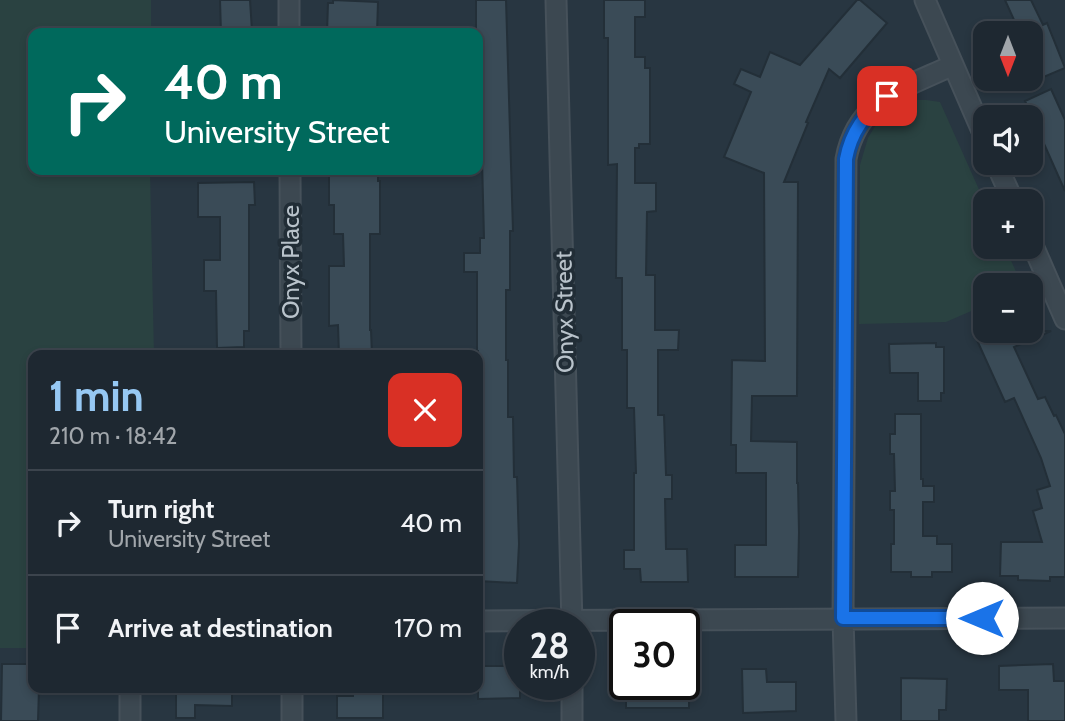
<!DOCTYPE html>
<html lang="en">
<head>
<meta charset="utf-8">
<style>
  body { margin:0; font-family:Cabin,sans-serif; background:#2b343d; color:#f1f3f6; height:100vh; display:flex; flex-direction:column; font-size:26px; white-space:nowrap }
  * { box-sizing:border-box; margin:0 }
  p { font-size:23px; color:#a1a6ab }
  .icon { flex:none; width:38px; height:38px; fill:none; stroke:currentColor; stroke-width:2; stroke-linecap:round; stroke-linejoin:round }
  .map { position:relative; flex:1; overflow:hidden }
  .details { position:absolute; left:28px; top:350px; width:455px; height:343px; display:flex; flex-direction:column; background:#1e2831; border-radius:14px; box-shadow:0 4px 10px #0003,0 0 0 2px #3c444d }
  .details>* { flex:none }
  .top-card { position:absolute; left:28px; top:28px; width:455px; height:147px; border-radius:14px; box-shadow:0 4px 10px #0003,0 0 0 2px #3c444d; background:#00695c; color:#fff; overflow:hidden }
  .needle { width:46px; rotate:180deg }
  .buttons { position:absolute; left:973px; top:21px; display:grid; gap:14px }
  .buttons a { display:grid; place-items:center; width:70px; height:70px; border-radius:14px; background:#1e2831; box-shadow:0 4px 10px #0003,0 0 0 2px #3c444d; font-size:35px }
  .speed { position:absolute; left:504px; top:609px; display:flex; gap:14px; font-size:35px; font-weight:700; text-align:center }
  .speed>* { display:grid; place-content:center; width:91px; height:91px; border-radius:50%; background:#1e2831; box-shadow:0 4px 10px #0003,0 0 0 2px #3c444d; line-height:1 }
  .speed small { font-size:18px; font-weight:400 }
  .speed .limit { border:4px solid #111; border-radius:10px; background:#fff; color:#111 }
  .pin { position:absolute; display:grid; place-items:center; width:60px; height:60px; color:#fff; margin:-30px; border-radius:14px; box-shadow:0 4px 10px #0006 }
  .me { position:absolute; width:77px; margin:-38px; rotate:270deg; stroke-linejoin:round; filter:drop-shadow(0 0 5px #0008) }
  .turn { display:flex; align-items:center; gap:24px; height:147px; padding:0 21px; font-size:32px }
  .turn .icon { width:91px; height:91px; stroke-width:2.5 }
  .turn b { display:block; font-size:49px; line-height:60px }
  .round { display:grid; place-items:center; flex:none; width:74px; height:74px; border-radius:14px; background:#2b343d }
  .overview { display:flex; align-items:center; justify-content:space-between; height:119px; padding:0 21px }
  h1 { font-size:42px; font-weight:700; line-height:52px; color:#96c8f3 }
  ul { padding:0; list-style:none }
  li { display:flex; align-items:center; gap:21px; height:105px; padding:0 21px; border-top:2px solid #3c444d }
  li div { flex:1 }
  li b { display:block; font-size:26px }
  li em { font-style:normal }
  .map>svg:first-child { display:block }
  .green { fill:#2a4241 }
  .building { fill:#3a4b57; stroke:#232f38; stroke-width:2 }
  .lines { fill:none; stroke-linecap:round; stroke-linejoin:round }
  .minor-casing { stroke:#46515a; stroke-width:23 }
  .minor { stroke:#3c4851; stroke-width:19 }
  .route-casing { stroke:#114b97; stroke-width:18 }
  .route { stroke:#1a73e8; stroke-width:12 }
  .labels { text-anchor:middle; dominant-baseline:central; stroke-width:7; stroke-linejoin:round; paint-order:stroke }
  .street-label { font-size:24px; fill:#b9c3cb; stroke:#212d36 }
</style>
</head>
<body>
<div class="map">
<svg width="1065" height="721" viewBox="0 0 1065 721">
  <rect width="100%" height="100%" fill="#283641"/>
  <path class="green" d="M0,0H151V33H33V170H150L154,355H33V648H0Z
    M910,100H926L940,102L985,203V247H1005L1022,285H985V305L946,322L859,324L860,165L868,138L880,118L895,107Z"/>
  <path class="building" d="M220,0H250L252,31L221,33Z
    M333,0L378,2L377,33H327L328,3H333Z
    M476,0H506L513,231H510V290H506V360H508V417H513L514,477H517L519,544L517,583L478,581V551H482L480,497H484L483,411H479L478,351H477V272H464V253H480V238H484L479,40L478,33H476Z
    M604,0H645V17H635V57H645V68H650V144H639V148H635V183H656V211L647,212L646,275H655V330H679L678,350H658V415H664L666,475H672V499H665L666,549H687L688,582H641L640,569H624V550H634V473H636L634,408H627V350H622V278H616L617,164L608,165V38H604Z
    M857,0H860L887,23L840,78L829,69L806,122L808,123L784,182H798L797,396H752L751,441L797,442V483H798L799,532L798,577H735V545H766V473H736V445H731L732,360L765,361L764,173L724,157L751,92L734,84L741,69L760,77L770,52L800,65Z
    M1005,0H1031L1043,25L1047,23L1065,68L1039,79L1031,59V33H1020Z
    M1051,89L1065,120V191L1025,101Z
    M329,170H378V181H380V234H370V330H371L372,355H339L338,325L329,326V266H344L343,234H334V205H329Z
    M254,182L255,205H249V331H244V347L217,348L216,291H204V260H220V217H198V183Z
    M992,331H1051L1014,347L1038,399L1045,397L1054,416L1056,415L1065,434V577H1050V581L1018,580V576H1000L1001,542H1042L1033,511L1042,508L1037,490L1050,486L1041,458L1014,398L1005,402L976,338Z
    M936,343V347H944V393H941V401H918V373H890L889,344Z
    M895,414H921V479H923V486H934V502H923V536H937V544H952V572H932V577H911V572H891V544H894V510H890V491H895L894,454H890V434H895Z
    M2,664H33V688H39L38,721H1Z
    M1053,664L1054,681H1065V721H1028V690H999V666Z
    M478,666H520V698L478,699Z
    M742,669H766L767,682H796V711L743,713Z
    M901,678L947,679L946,710H939V721H901Z
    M626,684H689V708H626Z
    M176,688H232V706L195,705V718H176Z
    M353,688H383V718H337V696H353Z"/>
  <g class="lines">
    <defs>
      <path id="minor" d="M289,0V33
        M556,0L572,625
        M925,0L985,138
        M996,163L1013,201
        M290,170L291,355
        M1031,241L1065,319
        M478,621L1065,618
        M572,684V721
        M130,688V721
        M292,688V721
        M846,721L843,618L846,159C857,99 905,88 953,65"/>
    </defs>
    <use href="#minor" class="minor-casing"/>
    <use href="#minor" class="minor"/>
  </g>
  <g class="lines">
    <defs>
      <path id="route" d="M887,96C865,113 851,132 846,159L843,618H982"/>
    </defs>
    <use href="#route" class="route-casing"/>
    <use href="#route" class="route"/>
  </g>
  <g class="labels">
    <g class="street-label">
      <text transform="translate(290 262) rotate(-90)">Onyx Place</text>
      <text transform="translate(564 312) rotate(-91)">Onyx Street</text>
    </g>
  </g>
</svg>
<div class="buttons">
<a><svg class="needle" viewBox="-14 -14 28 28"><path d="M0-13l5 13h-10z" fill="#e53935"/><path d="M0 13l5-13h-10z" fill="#a1a6ab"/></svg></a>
<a><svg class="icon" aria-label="sound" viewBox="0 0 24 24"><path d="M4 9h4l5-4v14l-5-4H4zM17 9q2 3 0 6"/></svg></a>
<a>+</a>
<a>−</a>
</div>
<div class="speed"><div>28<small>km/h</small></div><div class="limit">30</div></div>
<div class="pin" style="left:887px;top:96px;background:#d93025"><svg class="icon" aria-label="arrive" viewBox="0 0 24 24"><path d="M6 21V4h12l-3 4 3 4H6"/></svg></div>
<svg class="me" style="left:982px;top:618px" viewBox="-20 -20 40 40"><circle r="19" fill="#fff"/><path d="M0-13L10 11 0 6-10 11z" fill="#1a73e8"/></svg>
<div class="top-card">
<div class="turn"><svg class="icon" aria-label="right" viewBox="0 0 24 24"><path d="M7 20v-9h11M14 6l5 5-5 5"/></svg><div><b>40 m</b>University Street</div></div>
</div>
<section class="details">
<div class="overview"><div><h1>1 min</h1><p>210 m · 18:42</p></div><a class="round" style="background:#d93025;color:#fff"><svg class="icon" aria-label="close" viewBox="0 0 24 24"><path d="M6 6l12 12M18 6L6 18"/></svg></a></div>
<ul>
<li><svg class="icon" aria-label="right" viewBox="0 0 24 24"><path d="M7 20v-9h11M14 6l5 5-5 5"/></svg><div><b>Turn right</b><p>University Street</p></div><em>40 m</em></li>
<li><svg class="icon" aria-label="arrive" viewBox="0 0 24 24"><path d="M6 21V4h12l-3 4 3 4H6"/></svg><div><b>Arrive at destination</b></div><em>170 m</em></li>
</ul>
</section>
</div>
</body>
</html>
